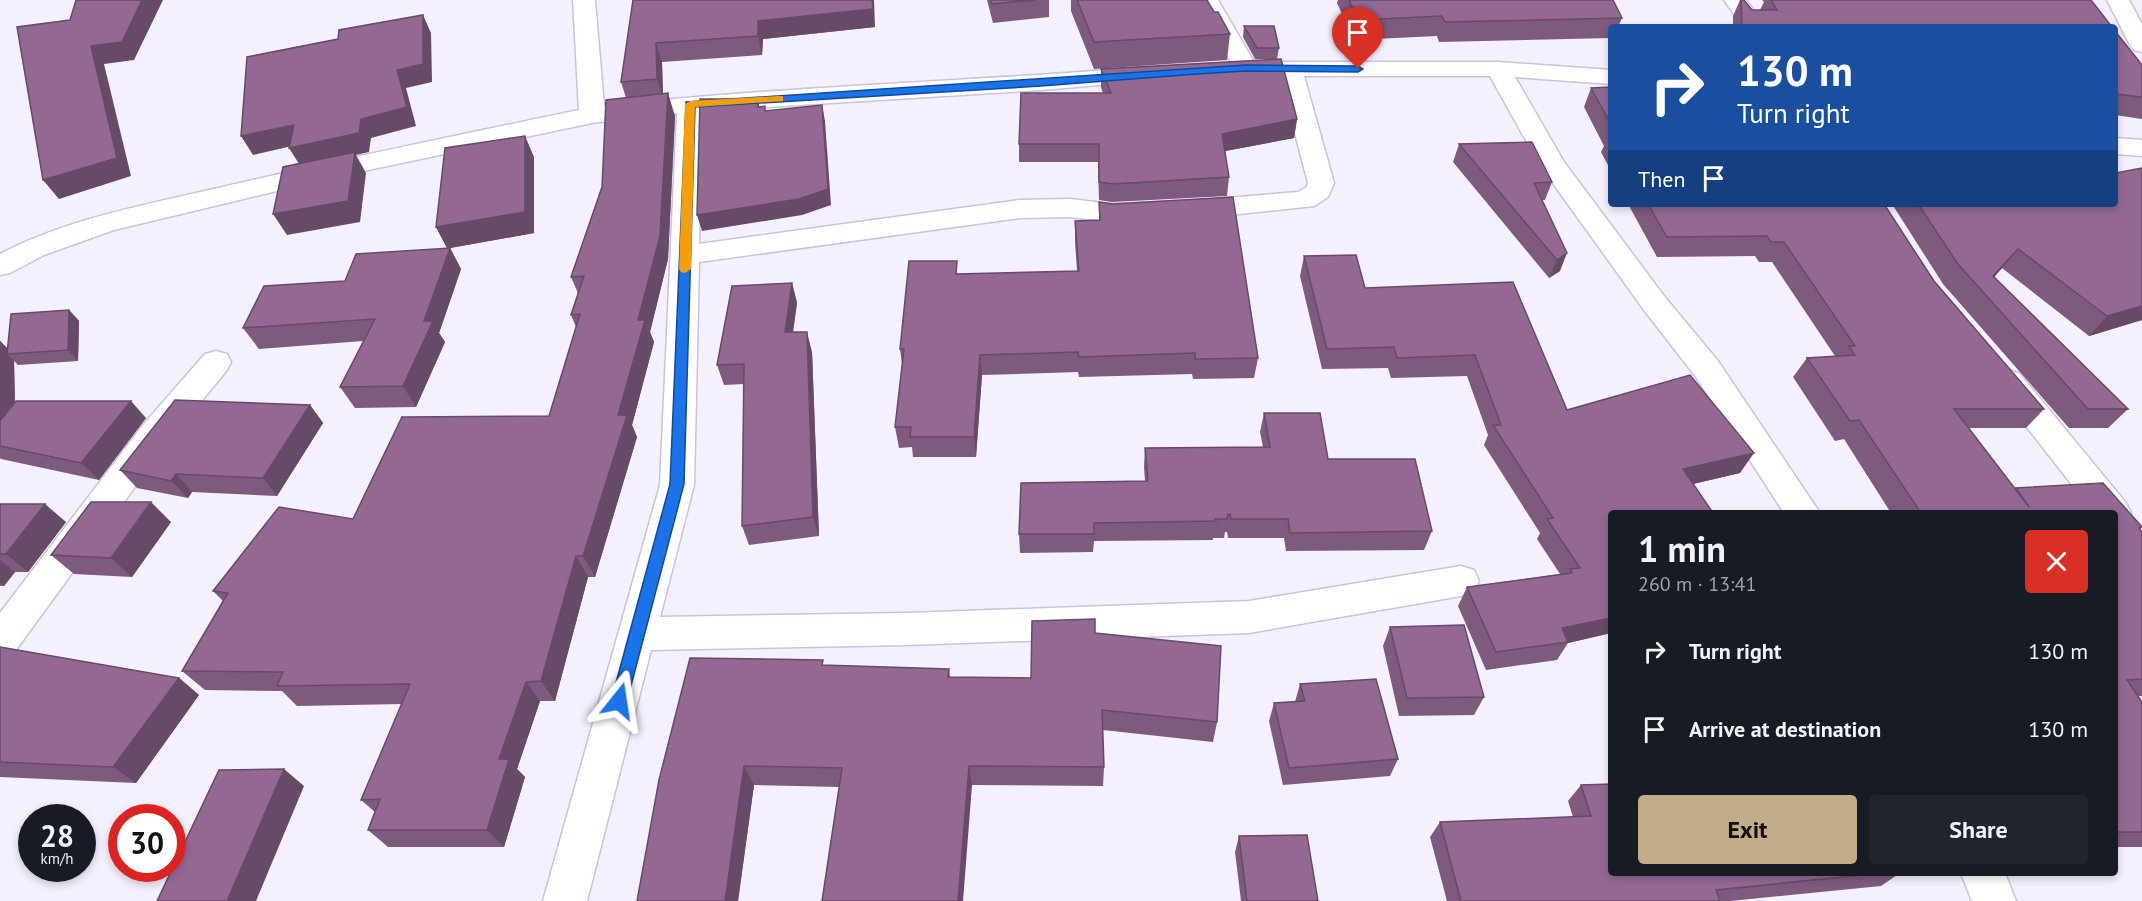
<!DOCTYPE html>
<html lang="en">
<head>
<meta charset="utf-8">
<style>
  body { margin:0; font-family:"PT Sans",sans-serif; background:#20242c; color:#f1f3f6; height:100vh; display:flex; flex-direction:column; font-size:22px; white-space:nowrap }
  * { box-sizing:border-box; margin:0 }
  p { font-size:20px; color:#9ea1a6 }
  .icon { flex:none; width:33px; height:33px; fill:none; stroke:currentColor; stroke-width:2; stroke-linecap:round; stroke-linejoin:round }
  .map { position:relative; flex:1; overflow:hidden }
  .panel { position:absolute; left:1608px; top:510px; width:510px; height:366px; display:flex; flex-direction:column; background:#171b24; border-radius:6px; box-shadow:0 3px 9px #0003 }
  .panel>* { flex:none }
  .guide { position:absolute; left:1608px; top:24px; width:510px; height:183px; border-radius:6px; box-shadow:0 3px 9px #0003; background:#1a4fa0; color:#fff; overflow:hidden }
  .speed { position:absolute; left:18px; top:804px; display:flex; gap:12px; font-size:30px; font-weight:700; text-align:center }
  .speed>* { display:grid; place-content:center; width:78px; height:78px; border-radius:50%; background:#171b24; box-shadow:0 3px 9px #0003; line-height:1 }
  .speed small { font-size:15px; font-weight:400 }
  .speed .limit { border:9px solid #d22; background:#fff; color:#111 }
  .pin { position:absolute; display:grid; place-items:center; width:51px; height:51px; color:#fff; margin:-62px -26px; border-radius:50% 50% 50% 0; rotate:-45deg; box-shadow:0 0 6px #0007 }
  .pin .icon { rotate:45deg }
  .me { position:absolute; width:66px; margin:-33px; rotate:15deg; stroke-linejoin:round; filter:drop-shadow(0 0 4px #0008) }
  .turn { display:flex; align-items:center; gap:21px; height:126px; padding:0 30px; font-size:27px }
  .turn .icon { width:78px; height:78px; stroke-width:2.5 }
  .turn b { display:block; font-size:42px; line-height:51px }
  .then { display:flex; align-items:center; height:57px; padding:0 30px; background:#0003; gap:12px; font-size:22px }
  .round { display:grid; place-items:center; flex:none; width:63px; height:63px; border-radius:6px; background:#20242c }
  .overview { display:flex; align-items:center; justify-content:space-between; height:102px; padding:0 30px }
  h1 { font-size:36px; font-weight:800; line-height:45px }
  .button { display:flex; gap:12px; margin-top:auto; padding:12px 30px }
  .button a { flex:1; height:69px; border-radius:6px; background:#c3ac88; color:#111; font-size:24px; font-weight:800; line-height:69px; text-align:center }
  .button a+a { background:#20242c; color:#f1f3f6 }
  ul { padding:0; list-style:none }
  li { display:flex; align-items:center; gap:18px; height:78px; padding:0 30px }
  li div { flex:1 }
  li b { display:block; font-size:22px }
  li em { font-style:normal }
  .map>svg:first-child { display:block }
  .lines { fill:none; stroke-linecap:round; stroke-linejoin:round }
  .minor-casing { stroke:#cbc1e1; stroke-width:3 }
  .minor { fill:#fff; fill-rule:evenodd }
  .wall { fill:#7e5a7f }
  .shaded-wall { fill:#674a68 }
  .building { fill:#936994; stroke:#674a68; stroke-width:1.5 }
  .route { fill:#1a73e8; stroke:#114b97; stroke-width:1.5 }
  .slow { fill:#f59e0b }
</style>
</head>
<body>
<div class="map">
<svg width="2142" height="901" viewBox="0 0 2142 901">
  <rect width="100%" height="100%" fill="#f4f0fd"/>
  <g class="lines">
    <defs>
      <path id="minor" d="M573,0H595L604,106C784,86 965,82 1146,67L1154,69L1158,74L1154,79L1146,81L1042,90L702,111L699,244L1020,200L1070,199L1112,204L1202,200L1298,192L1307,187L1308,183L1280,76L1231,74L1227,69L1232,64L1196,0H1218L1254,62H1498L1611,70V84L1515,77L1564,162L1664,296L1718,361L1820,513H1784L1696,377L1644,310L1539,164L1490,76H1304L1334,183L1328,197L1314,206L1202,218L1112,222L1070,217L1020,218L699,262L694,485L660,617L907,613L1249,601L1461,566L1474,570L1479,581L1474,592L1461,596L1249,633L907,645L651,650L587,901H543L660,485L677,113L592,123L335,177L114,230L44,255L10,273L0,275V254C67,219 144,205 218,188C338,160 458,135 579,110Z
        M1724,0H1746L1766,27H1743Z
        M2107,0H2129L2142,24V52L2134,50L2130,45Z
        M2115,138L2142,140V156L2115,154Z
        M216,351L227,354L231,362L227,370L167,443L13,654L0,658V613L143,425L205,354Z
        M2008,370L2019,373L2126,503L2131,513L2126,523L2115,526V513H2094L1997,389L1992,381L1997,373Z
        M1961,873H2005L2016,901H1972Z"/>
    </defs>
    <use href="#minor" class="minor-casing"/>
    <use href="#minor" class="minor"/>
  </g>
  <path class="wall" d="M633,0L875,27L763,39L762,55L662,62L663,94L675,116L668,259L650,332L654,342L632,425L637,437L595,577H588L555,701H540L517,769L525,777L504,847H388L368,830L375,812L361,800L402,704L297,706L282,691L205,690L182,671L223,601L213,591L353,519L549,416L576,327L571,315L578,293L571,277L602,187L626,98L621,82Z
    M987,0H1049V17L993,23Z
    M1071,0H1207L1214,12L1230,34L1227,60L1094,69L1071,11Z
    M1338,0H1613L1622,18L1618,27H1611V38L1439,42L1437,36L1354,40L1337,3Z
    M1740,0H1744L1752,10H1760L1764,2L1762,0H2091L2112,27H1733V16Z
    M1244,26L1279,48L1277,59H1255L1243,37Z
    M2115,31L2142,65V119L2115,115Z
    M1101,69L1297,119L1294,138L1225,151L1229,177L1227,196L1112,202L1099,200L1098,162H1019V144L1103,93L1101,87Z
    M1611,87V171L1601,152L1604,146L1584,107L1591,88Z
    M1459,144L1552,182L1545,200H1542L1560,271L1549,278L1453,162Z
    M534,157V233L450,248L461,269L439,333L445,342L416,407L355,408L340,387L363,341L259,349L243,328L345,281L447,248L436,227Z
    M1099,202L1258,358L1254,378L1193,379L1192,374L1079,377L1078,372L982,375L976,457H913L912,447L899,448L895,427L902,364L900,349L958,274L1077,271L1075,242V221L1099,220Z
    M1628,204H1884L1934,281L2044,409L2026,428H1968L2015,489L2016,488L2103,483L2142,527L2140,529L2142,532V696H2138L2142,702V847H2115V513H1891L1844,439L1835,441L1793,377L1807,358L1835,356L1772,262H1759L1755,256L1657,257Z
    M1892,204H2115L2142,320L2089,336L2002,268L1994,277L2128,409L2108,428H2069L1943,284Z
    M1304,256L1365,288L1567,410L1740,473L1693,484L1611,513V633L1568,643L1557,660L1486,670L1458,606L1467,587L1560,574L1537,539L1540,533L1484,445L1488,435L1467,376L1391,378L1388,368L1322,369L1300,276Z
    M792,283L797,303L793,332L812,352L819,536L749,545L742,526L744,384L724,385L717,365Z
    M69,310L79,321L78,361L18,365L14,361L15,402L146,418L99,480L1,459L0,458V341L8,349Z
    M310,405L323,423L277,496L192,492L188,498L137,488L120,470Z
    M1264,413L1328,459L1432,531L1424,550L1286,551L1284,538H1228L1227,532H1225L1224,538H1213V540L1094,541L1093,552L1020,553L1019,534L1145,481L1144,467L1145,448L1263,447L1260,432Z
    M0,504L66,522L28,572H15L4,586H0Z
    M171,522L132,577L74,574L51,555Z
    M1390,627L1484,697L1474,715L1399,716L1383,646Z
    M1095,633L1217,722L1213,742L1103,730L1104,767L1103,786L972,785L840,787L754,785L738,901H637L824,665L949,669L950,677L1031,678Z
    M0,647L179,678L199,695L136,783L0,777Z
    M1300,684L1398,759L1390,776L1283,785L1269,721L1274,703L1295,702Z
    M1581,785L1611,873H1900L1881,886L1730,901H1447L1430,837L1440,822L1573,817L1568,801Z
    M1239,836L1318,901H1241L1235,852Z"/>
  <path class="shaded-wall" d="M142,0H163L134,60L104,64L131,176L59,199L43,180L91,46Z
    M872,0H874L875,27L763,39L762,55L758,36V21Z
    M423,15L431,33L432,82L406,88L416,126L371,138L369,152L356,155L366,173L360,222L287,235L273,214L301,167L289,148L361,119L397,70Z
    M656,43L662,62L663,98L657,79Z
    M668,93L675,116L668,259L650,332L654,342L632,425L637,437L595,577L583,556L618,415L638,320Z
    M822,105L825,121L831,205L802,215L702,231L697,215Z
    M1297,119L1294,138L1220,152L1222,134Z
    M294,125L305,143L253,155L241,136Z
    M525,136L534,157V233L450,248L461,269L439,333L445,342L416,407L403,386L447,248L436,227Z
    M2018,249L2002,268L1982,291L1993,276Z
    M1567,253L1560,271L1549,278L1557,260Z
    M792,283L797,303L790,353L785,332Z
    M2142,306V320L2089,336L2107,316Z
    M69,310L79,321L78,361L68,350Z
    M807,332L812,352L819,536L813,517Z
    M0,341L13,354H7L14,361L15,409L0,420Z
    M980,355L982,375L976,457L974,437Z
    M131,401L146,418L99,480L81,463Z
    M310,405L323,423L277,496L263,478Z
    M1754,453L1740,473L1671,489L1683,469Z
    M176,474L192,492L188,498L171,481Z
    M151,502L171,522L132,577L111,558Z
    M45,504L66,522L28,572L6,554Z
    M576,556L588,577L555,701L541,681Z
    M0,560L15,572L4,586L0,583Z
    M1611,618V633L1568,643L1562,628Z
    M179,678L199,695L136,783L113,767Z
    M526,682L540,701L517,769L525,777L504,847L487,830L499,759Z
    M744,766L754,785L738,901H725Z
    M969,766L972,785L963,901H958Z
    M284,769L304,786L256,901H227Z"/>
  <path class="building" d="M76,0H142L122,42L91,46L117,158L43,180L17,27L70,20Z
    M633,0H872L873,9L758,21V36L656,43L657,79L621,82Z
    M991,0H1035L992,4Z
    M1077,0H1207L1214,12H1218L1230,34L1094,42Z
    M1349,0H1613L1622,18L1445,22L1442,16L1358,20Z
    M1741,0H1744L1752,10H1777L1771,0H2091L2112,27H1742Z
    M423,15V64L397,70L407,107L361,119L359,133L289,148L294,125L241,136L247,57L338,39L339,30Z
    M1244,26H1274L1279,48H1257Z
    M2115,31L2142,65V97L2115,94Z
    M1281,59L1297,119L1222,134L1229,177L1113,184L1099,182V144H1019L1021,93H1111L1101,69Z
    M1611,87V124L1591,88Z
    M668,93L660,236L638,320H645L618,415H627L583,556H576L541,681L526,682L499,759H509L487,830H368L380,799L361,800L410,684L277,686L283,672L182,671L228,593L213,591L279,507L353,519L402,417L549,416L580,314L571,315L584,276L571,277L602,187L606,100Z
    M700,99H759L758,107L765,106V111L822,105L828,189L799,199L697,215Z
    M525,136V212L436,227L445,148Z
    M1532,142L1552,182L1534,183L1567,253L1557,260L1459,144Z
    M355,152L348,201L273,214L283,167Z
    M2142,168V306L2107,316L2018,249L1993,276L2128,409H2088L1958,264L1918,204H2115V173Z
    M1233,197L1258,358L1195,359V353L1079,357L1078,352L980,355L974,437H910L911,427H895L904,349H900L909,261H957L956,274L1079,271L1075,221L1100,220L1099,202L1113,204Z
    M1648,204H1884L1934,281L2044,409H1954L2029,507L2016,488L2103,483L2142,527L2139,528L2142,532V679L2127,680L2142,702V832H2115V513H1921L1859,420L1850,421L1807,358L1855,355L1849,346H1855L1784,242H1771L1767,236L1667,237Z
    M450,248L424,321H433L403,386L340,387L375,319L243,328L264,286L345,281L356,254Z
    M1356,255L1365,288L1513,282L1567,410L1690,375L1754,453L1683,469L1713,513H1611V618L1562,628L1568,642L1496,652L1467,587L1572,573L1570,569L1580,568L1547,519L1553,518L1493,425H1501L1475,355L1397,358L1394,347L1327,349L1304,256Z
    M792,283L785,332H807L813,517L742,526L744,364L717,365L732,286Z
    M69,310L68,350L7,354L11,314Z
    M175,400L310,405L263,478L176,474L171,481L120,470Z
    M16,401H131L81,463L0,446V421Z
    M1264,413H1320L1328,459H1415L1432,531L1290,533L1288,519H1231L1230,514H1228L1227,519H1215L1216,521L1094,523V534H1019L1021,483L1148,481L1145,448L1270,447Z
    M91,502H151L111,558L51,555Z
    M0,504H45L6,554H0Z
    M1095,619V633L1221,646L1217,722L1102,710L1104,767L969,766L958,901H822L842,768L744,766L725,901H637L659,780L690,658L823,660L822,665L949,669L948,677L1031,678L1032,621Z
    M1464,625L1484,697L1407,698L1390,627Z
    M0,647L179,678L113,767L0,762Z
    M1376,679L1398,759L1289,768L1274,703L1305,701L1300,684Z
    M284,769L227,901H157L219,770Z
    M1611,784V873H1881L1716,890L1720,901H1461L1440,822L1591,816L1581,785Z
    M1307,835L1318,901H1247L1239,836Z"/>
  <path class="route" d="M1246,65L1358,66L1363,69L1358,72L1246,71L1197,74L1041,86L695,107L684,484L627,701L625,706L619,708L613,706L611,701L670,484L686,102Z"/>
  <path class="slow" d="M779,96H783V101L695,107L691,269L685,273L681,272L679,269L685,104L690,101Z"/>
</svg>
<div class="speed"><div>28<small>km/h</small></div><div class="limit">30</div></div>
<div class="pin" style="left:1358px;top:69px;background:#d93025"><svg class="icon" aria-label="arrive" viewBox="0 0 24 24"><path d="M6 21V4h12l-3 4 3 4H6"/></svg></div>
<svg class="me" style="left:619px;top:701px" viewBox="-20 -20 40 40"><path d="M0-17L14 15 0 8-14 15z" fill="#1a73e8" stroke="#fff" stroke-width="4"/></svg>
<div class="guide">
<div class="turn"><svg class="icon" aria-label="right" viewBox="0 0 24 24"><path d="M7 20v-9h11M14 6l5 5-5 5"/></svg><div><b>130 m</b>Turn right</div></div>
<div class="then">Then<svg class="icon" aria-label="arrive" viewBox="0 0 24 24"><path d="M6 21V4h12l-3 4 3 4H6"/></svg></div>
</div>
<section class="panel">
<div class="overview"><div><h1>1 min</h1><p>260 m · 13:41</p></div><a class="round" style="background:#d93025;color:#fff"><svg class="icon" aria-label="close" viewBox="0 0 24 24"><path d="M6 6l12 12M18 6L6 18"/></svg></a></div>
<ul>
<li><svg class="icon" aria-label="right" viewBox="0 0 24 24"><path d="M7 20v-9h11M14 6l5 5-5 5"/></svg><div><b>Turn right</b></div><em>130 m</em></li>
<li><svg class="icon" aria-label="arrive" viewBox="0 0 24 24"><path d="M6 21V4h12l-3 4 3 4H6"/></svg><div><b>Arrive at destination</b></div><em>130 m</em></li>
</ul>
<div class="button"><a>Exit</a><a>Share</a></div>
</section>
</div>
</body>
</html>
